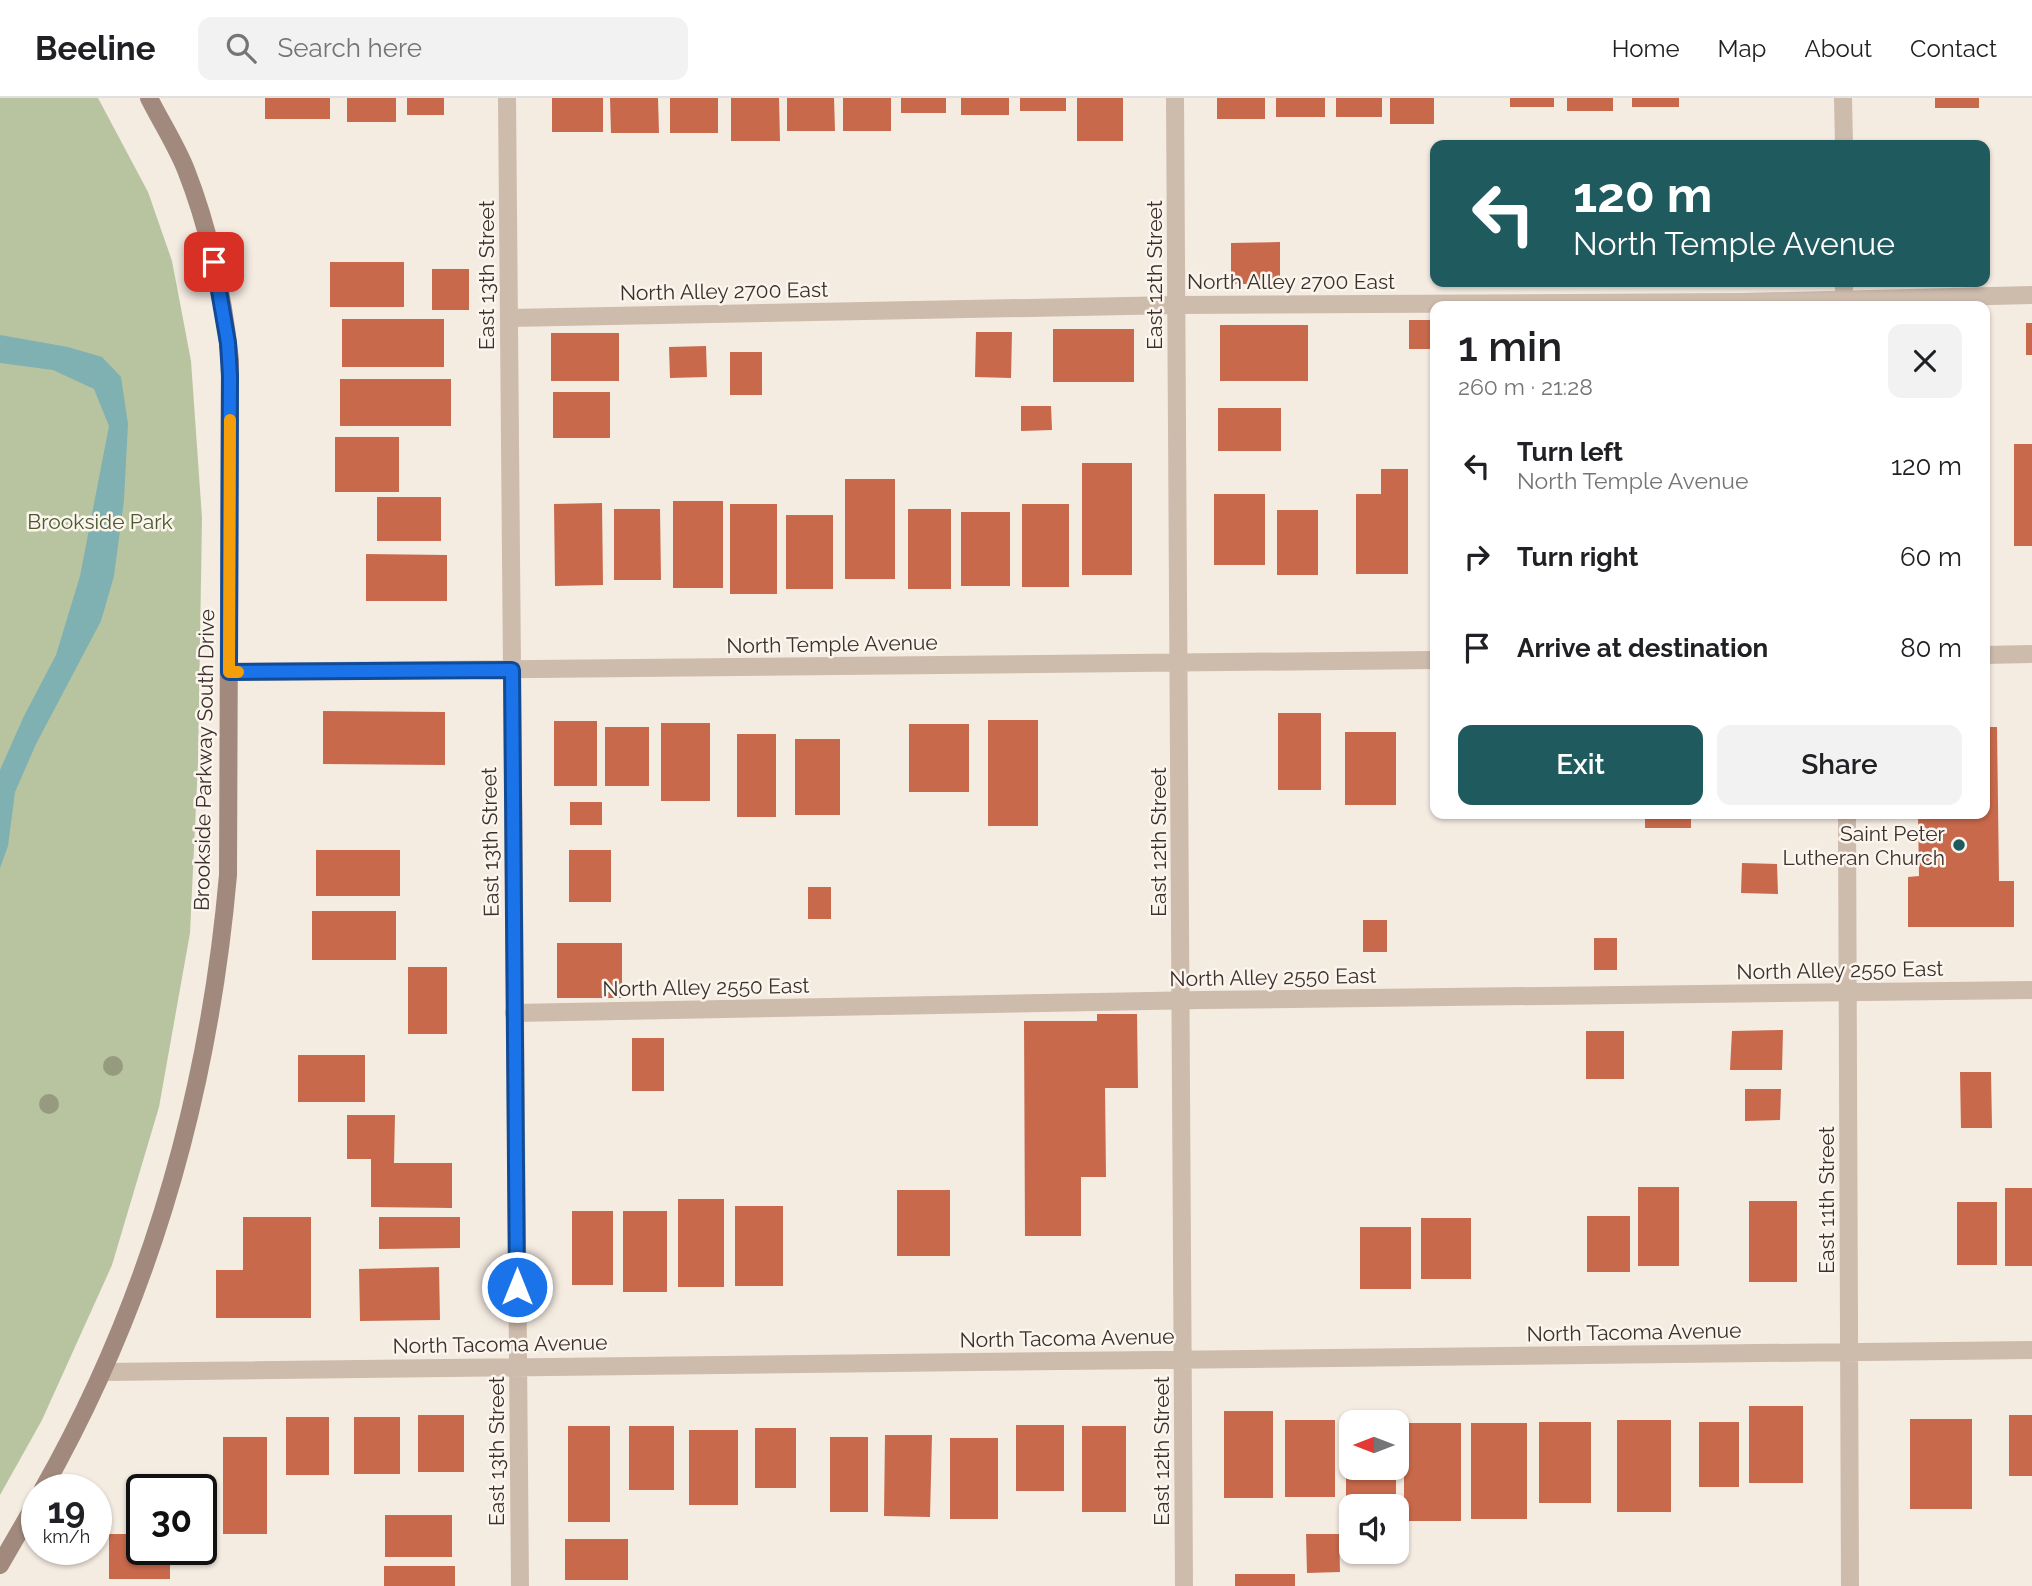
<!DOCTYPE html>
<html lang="en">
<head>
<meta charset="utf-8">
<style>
  body { margin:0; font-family:Raleway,sans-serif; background:#f2f2f2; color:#202124; height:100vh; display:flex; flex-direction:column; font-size:26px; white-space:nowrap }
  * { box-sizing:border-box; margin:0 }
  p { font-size:23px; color:#757577 }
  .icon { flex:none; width:38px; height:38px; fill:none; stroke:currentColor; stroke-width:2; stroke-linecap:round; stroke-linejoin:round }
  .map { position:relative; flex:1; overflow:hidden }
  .drawer { position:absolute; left:1430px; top:203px; width:560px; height:518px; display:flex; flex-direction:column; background:#fff; border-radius:14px; box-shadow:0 2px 5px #0004 }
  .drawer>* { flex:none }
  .top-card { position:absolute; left:1430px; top:42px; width:560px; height:147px; border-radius:14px; box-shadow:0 2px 5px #0004; background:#1f5a5e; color:#fff; overflow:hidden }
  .needle { width:46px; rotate:270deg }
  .tools { position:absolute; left:1339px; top:1312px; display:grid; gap:14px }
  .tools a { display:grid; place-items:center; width:70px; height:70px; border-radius:14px; background:#fff; box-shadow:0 2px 5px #0004; font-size:35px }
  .speed { position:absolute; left:21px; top:1376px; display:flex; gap:14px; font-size:35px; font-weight:700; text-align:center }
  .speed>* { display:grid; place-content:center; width:91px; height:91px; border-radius:50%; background:#fff; box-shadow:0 2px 5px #0004; line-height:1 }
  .speed small { font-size:18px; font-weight:400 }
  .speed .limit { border:4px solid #111; border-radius:10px; background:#fff; color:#111 }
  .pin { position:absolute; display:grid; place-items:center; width:60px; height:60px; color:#fff; margin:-30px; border-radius:14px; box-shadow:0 4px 10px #0006 }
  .me { position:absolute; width:77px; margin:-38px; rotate:0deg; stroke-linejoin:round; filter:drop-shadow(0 0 5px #0008) }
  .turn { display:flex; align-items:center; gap:24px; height:147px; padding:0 28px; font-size:32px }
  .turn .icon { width:91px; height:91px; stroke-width:2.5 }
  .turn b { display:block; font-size:49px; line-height:60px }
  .round { display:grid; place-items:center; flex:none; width:74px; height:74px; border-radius:14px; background:#f2f2f2 }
  .summary { display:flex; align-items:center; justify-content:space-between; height:119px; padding:0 28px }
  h1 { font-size:42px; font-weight:600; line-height:52px }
  .button { display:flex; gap:14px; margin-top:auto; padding:14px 28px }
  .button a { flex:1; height:80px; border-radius:14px; background:#1f5a5e; color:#fff; font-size:28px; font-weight:600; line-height:80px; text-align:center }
  .button a+a { background:#f2f2f2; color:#202124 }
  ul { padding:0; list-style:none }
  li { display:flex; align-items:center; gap:21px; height:91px; padding:0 28px }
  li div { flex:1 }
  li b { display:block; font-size:26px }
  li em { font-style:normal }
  header { display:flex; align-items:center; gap:42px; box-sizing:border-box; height:98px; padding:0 35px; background:#fff; border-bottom:2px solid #e0e0e0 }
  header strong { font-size:33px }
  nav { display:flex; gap:38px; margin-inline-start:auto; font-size:24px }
  .search { width:490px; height:63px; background:#f2f2f2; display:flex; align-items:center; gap:18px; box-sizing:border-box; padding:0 24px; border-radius:14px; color:#757577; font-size:26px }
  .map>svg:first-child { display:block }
  .green { fill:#b8c4a0 }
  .water { fill:#7fb0b2 }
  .building { fill:#c8694b }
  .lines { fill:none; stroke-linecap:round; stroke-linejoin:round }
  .service { stroke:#cdbbac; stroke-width:18 }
  .minor { stroke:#cdbbac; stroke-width:18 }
  .secondary { stroke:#a18a7d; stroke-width:18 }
  .tree { fill:#969b7f }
  .route-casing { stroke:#114b97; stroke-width:18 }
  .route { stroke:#1a73e8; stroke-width:12 }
  .slow { stroke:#f59e0b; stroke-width:12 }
  .poi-dot { fill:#1f5a5e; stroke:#fbf5ee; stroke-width:2.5 }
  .labels { text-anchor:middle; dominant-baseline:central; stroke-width:5; stroke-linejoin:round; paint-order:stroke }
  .street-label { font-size:21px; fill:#3b302b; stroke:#fbf5ee }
  .park-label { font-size:21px; fill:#4a5a2e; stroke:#fbf5ee }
  .poi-label { font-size:21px; fill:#3b302b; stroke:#fbf5ee; text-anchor:end }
</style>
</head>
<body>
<header>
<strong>Beeline</strong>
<div class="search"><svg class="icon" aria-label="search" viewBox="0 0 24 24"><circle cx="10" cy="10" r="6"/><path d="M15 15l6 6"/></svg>Search here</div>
<nav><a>Home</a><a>Map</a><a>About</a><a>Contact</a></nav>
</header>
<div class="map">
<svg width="2032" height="1488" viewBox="0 0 2032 1488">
  <rect width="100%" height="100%" fill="#f4ebe1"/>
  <path class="green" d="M0,0H98L148,94L172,163L191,263L202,420L198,664L190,835L159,1009L112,1167L42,1322L0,1397Z"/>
  <path class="water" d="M0,237L68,249L102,259L121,279L128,326L124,402L114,478L101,523L36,646L15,694L8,748L0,770V672L24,618L56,557L80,478L109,328L94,291L53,272L0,265Z"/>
  <path class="building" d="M265,0H330V21H265Z
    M347,0H396V24H347Z
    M407,0H444V17H407Z
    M552,0H603V34H552Z
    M610,0H658L659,35H611Z
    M670,0H718V35H670Z
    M731,0H779L780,43H731Z
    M787,0H834L835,33H787Z
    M843,0H891V33H843Z
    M901,0H946V15H901Z
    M961,0H1009V17H961Z
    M1020,0H1066V13H1020Z
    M1077,0H1123V43H1077Z
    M1217,0H1265V21H1217Z
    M1276,0H1325V19H1276Z
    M1336,0H1382V19H1336Z
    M1390,0H1434V26H1390Z
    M1510,0H1554V9H1510Z
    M1567,0H1613V13H1567Z
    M1632,0H1679V9H1632Z
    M1935,0H1979V10H1935Z
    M1280,144V186H1231V145Z
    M330,164H404V209H330Z
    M432,171H469V212H432Z
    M342,221H444V269H342Z
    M1409,222H1435V251H1409Z
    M2026,225H2032V257H2026Z
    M1220,227H1308V283H1220Z
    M1053,231H1134V284H1053Z
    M976,234H1012L1011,280L975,279Z
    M551,235H619V283H551Z
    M706,248L707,279L670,280L669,249Z
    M730,254H762V297H730Z
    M340,281H451V328H340Z
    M553,294H610V340H553Z
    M1021,308H1051L1052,332L1021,333Z
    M1218,310H1281V353H1218Z
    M335,339H399V394H335Z
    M2014,346H2032V448H2014Z
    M1082,365H1132V477H1082Z
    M1381,371H1408V476H1356V396H1381Z
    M845,381H895V481H845Z
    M1214,396H1265V467H1214Z
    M377,399H441V443H377Z
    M673,403H723V490H673Z
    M602,405L603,487L555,488L554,406Z
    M730,406H777V496H730Z
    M1022,406H1069V489H1022Z
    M614,411H660L661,482H614Z
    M908,411H951V491H908Z
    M1984,411H1987V467H1984Z
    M1277,412H1318V477H1277Z
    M961,414H1010V488H961Z
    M786,417H833V491H786Z
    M366,456L447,457V503H366Z
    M323,613L445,614V667L323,666Z
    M1278,615H1321V692H1278Z
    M988,622H1038V728H988Z
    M554,623H597V688H554Z
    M661,625H710V703H661Z
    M909,626H969V694H909Z
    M605,629H649V688H605Z
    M1984,629H1997L1999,783H2014V829H1908V779L1919,778L1918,716H1984Z
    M1345,634H1396V707H1345Z
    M737,636H776V719H737Z
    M795,641H840V717H795Z
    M570,704H602V727H570Z
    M1575,716H1626V720H1575Z
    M1645,716H1691V730H1645Z
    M316,752H400V798H316Z
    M569,752H611V804H569Z
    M1742,765L1777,766L1778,796L1741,795Z
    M808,789H831V821H808Z
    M312,813H396V862H312Z
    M1363,822H1387V854H1363Z
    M1594,840H1617V872H1594Z
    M557,845H622V900H557Z
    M408,869H447V936H408Z
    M1097,916H1137L1138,990H1105L1106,1079H1081V1138H1025L1024,923H1097Z
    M1783,932L1782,972H1730L1732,933Z
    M1586,933H1624V981H1586Z
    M632,940H664V993H632Z
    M298,957H365V1004H298Z
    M1960,974H1991L1992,1030H1961Z
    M1745,991H1781L1780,1022L1745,1023Z
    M347,1017H395L394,1065H452V1110L371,1109V1061H347Z
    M1638,1089H1679V1168H1638Z
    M2005,1090H2032V1168H2005Z
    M897,1092H950V1158H897Z
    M678,1101H724V1189H678Z
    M1749,1103H1797V1184H1749Z
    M1957,1104H1997V1167H1957Z
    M735,1108H783V1188H735Z
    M572,1113H613V1187H572Z
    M623,1113H667V1194H623Z
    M1587,1118H1630V1174H1587Z
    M243,1119H311V1220H216V1172H243Z
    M379,1119H460V1150L379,1151Z
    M1421,1120H1471V1181H1421Z
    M1360,1129H1411V1191H1360Z
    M439,1169L440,1222L360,1223L359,1171Z
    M1749,1308H1803V1385H1749Z
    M1224,1313H1273V1400H1224Z
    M418,1317H464V1374H418Z
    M2009,1317H2032V1378H2009Z
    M286,1319H329V1377H286Z
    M354,1319H400V1376H354Z
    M1910,1321H1972V1411H1910Z
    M1285,1322H1335V1399H1285Z
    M1617,1322H1671V1414H1617Z
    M1539,1324H1591V1405H1539Z
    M1699,1324H1739V1389H1699Z
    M1404,1325H1461V1423H1404Z
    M1471,1325H1527V1421H1471Z
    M1346,1326H1351V1370H1396V1409H1351V1416H1346Z
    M1016,1327H1064V1393H1016Z
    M568,1328H610V1424H568Z
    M629,1328H674V1392H629Z
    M1082,1328H1126V1414H1082Z
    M755,1330H796V1390H755Z
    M689,1332H738V1407H689Z
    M885,1337H932L930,1419L884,1418Z
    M223,1339H267V1436H223Z
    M830,1339H868V1414H830Z
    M950,1340H998V1421H950Z
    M132,1384H170V1391H142V1451H170V1481H109V1436H132Z
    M385,1417H452V1459H385Z
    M1306,1436H1339L1340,1474L1307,1475Z
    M565,1441H628V1482H565Z
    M384,1468H455V1488H384Z
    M1235,1476H1295V1488H1235Z"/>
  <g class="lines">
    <path class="service" d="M509,220L1177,207L1743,204L2032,197
      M514,915L1203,902L2032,892"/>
    <path class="minor" d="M507,0L520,1488
      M1175,0L1184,1488
      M1843,0L1844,47
      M1844,184V208
      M1984,557L2032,556
      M229,574L1435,562
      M1847,716L1850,1488
      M103,1274L2032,1252"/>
    <path class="secondary" d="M43,1391C150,1202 209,993 228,777L230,262C223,197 210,133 186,72C176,47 161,24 149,0
      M0,1467L37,1403"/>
  </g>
  <g class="tree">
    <circle cx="113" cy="968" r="10"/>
    <circle cx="49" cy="1006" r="10"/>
  </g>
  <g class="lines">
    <defs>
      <path id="route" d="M214,164L228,245L230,278L229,574L512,572L517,1189"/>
    </defs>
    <use href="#route" class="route-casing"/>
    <use href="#route" class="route"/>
    <path class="slow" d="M230,322L229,574H238"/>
  </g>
  <circle class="poi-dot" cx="1959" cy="747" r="7"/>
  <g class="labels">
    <g class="street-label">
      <text transform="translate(486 177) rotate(-90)">East 13th Street</text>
      <text transform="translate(1154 177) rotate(-90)">East 12th Street</text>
      <text x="1291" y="183">North Alley 2700 East</text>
      <text transform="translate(724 193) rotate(-1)">North Alley 2700 East</text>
      <text transform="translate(832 546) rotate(-1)">North Temple Avenue</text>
      <text transform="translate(204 662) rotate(-89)">Brookside Parkway South Drive</text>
      <text transform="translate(490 744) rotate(-91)">East 13th Street</text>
      <text transform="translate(1158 744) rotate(-90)">East 12th Street</text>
      <text transform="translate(1840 872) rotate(-1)">North Alley 2550 East</text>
      <text transform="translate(1273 879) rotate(-1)">North Alley 2550 East</text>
      <text transform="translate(706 889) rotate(-1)">North Alley 2550 East</text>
      <text transform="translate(1826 1102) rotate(-90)">East 11th Street</text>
      <text transform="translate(1634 1234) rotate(-1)">North Tacoma Avenue</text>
      <text transform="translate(1067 1240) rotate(-1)">North Tacoma Avenue</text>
      <text transform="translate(500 1246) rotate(-1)">North Tacoma Avenue</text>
      <text transform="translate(496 1353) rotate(-90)">East 13th Street</text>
      <text transform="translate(1161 1353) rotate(-90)">East 12th Street</text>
    </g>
    <g class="park-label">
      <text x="100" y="423">Brookside Park</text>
    </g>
    <g class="poi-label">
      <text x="1945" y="735">Saint Peter<tspan x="1945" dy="24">Lutheran Church</tspan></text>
    </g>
  </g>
</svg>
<div class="tools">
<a><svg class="needle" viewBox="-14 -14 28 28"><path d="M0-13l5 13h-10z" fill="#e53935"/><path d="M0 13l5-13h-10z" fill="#757577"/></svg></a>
<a><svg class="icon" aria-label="sound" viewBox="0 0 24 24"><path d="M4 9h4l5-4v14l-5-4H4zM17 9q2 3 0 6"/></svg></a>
</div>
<div class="speed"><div>19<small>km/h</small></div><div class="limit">30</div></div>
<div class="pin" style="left:214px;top:164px;background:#d93025"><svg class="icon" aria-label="arrive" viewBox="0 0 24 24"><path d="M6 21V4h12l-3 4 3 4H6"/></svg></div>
<svg class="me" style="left:517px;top:1189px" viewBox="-20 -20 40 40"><circle r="17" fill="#1a73e8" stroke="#fff" stroke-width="3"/><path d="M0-11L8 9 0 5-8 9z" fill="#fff"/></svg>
<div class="top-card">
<div class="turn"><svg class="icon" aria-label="left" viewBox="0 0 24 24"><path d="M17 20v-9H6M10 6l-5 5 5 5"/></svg><div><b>120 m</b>North Temple Avenue</div></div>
</div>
<section class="drawer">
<div class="summary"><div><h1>1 min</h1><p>260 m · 21:28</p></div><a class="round"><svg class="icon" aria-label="close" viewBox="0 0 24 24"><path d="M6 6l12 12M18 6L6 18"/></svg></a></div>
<ul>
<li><svg class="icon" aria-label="left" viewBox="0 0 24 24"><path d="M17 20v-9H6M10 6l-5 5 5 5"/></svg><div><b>Turn left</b><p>North Temple Avenue</p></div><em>120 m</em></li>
<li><svg class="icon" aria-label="right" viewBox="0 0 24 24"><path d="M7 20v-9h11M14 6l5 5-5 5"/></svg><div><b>Turn right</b></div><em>60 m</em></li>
<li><svg class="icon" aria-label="arrive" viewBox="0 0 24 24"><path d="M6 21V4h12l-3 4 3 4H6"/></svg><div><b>Arrive at destination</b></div><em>80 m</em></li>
</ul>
<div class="button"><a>Exit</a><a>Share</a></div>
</section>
</div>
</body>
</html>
